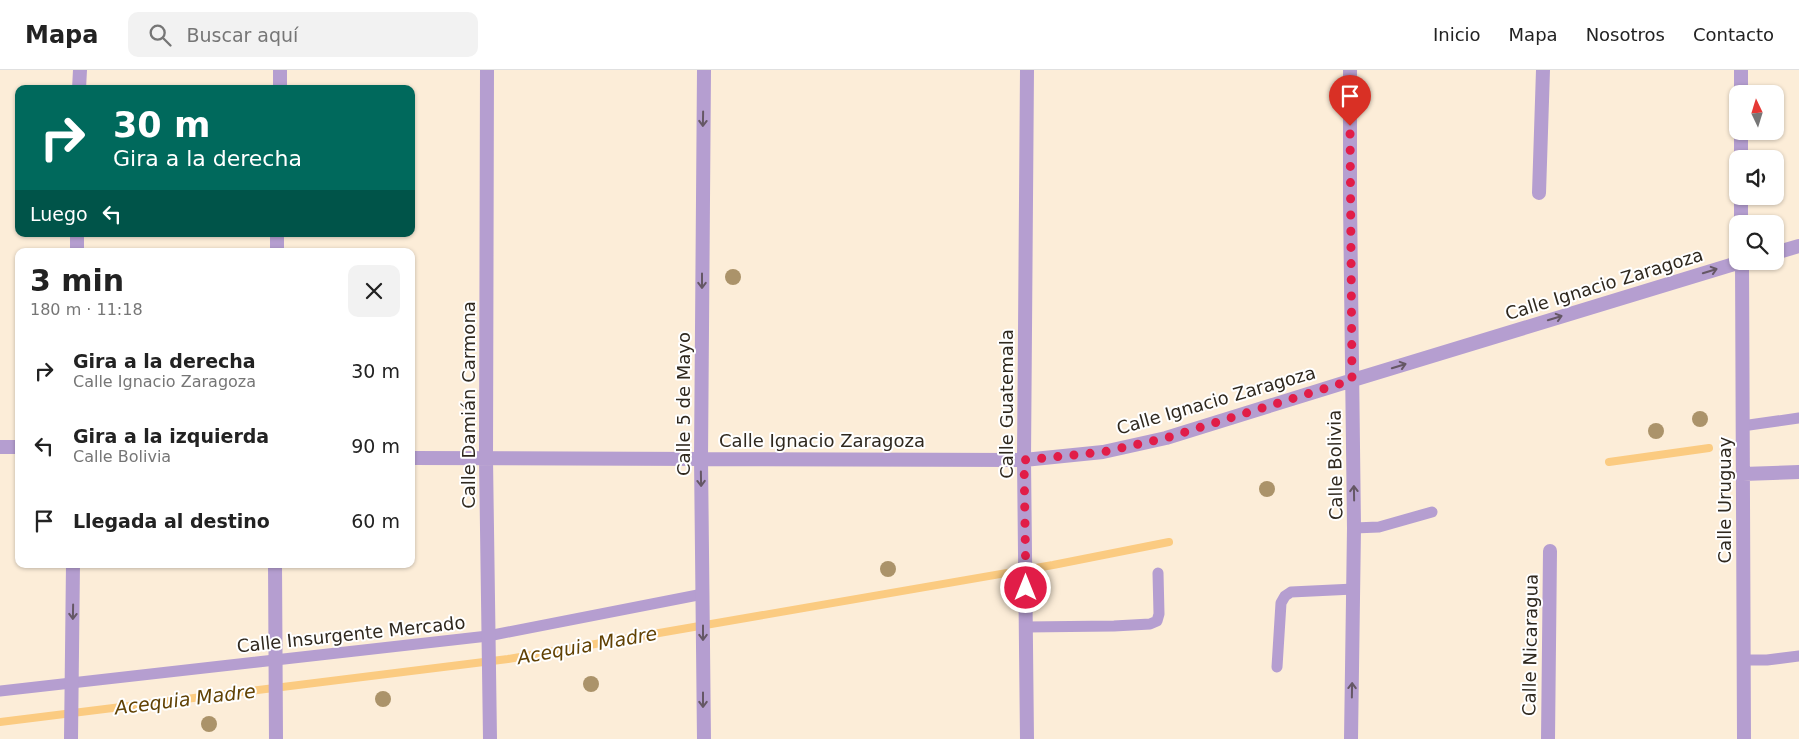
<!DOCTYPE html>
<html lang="es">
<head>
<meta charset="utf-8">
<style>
  body { margin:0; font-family:"DejaVu Sans",sans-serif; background:#f2f2f2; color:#222; height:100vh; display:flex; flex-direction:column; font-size:19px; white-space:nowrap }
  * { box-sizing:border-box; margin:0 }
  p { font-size:16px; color:#767676 }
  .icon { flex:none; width:28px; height:28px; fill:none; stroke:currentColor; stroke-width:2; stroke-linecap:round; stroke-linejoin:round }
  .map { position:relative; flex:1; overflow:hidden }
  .drawer { position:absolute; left:15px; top:178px; width:400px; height:320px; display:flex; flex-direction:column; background:#fff; border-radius:10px; box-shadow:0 1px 4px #0004 }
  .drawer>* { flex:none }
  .banner { position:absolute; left:15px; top:15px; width:400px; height:152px; border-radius:10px; box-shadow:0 1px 4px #0004; background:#00695c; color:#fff; overflow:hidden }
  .needle { width:32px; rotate:356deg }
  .fabs { position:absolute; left:1729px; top:15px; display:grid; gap:10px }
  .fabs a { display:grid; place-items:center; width:55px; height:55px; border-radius:10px; background:#fff; box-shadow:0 1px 4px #0004; font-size:25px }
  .pin { position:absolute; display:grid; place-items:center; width:42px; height:42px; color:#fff; margin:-51px -21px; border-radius:50% 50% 50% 0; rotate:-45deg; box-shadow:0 0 5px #0007 }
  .pin .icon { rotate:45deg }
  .me { position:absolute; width:55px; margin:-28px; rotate:0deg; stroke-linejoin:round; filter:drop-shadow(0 0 4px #0008) }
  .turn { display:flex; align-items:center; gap:18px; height:105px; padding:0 15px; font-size:22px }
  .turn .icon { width:65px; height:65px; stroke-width:2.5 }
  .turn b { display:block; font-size:35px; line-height:42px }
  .then { display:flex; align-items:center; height:48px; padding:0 15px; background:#0003; gap:10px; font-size:19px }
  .round { display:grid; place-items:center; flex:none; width:52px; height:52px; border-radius:10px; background:#f2f2f2 }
  .summary { display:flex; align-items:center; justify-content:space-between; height:85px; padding:0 15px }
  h1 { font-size:30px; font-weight:600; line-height:38px }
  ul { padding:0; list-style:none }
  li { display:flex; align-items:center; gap:15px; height:75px; padding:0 15px }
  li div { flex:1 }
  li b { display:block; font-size:19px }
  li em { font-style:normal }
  header { display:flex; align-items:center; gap:30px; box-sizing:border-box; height:70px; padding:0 25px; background:#fff; border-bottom:1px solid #e0e0e0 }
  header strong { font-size:24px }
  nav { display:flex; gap:28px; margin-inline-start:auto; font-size:18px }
  .search { width:350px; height:45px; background:#f2f2f2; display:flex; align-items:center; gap:12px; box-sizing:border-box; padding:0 18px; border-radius:10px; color:#767676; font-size:19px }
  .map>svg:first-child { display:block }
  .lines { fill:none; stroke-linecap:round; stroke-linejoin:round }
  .stream { stroke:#fbcb81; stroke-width:8 }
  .service { stroke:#b59ed0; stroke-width:11 }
  .minor { stroke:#b59ed0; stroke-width:14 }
  .tree { fill:#ab936a }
  .oneway { stroke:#655765 }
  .route { stroke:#e11d48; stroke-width:9; stroke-dasharray:0 16.2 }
  .labels { text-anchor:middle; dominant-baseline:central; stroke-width:4; stroke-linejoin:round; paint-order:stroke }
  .street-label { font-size:18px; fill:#2f281e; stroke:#fff }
  .water-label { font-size:19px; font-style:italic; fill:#604103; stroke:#fff }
</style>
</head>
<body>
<header>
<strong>Mapa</strong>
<div class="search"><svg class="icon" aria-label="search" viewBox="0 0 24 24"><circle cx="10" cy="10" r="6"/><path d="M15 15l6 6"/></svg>Buscar aquí</div>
<nav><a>Inicio</a><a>Mapa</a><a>Nosotros</a><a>Contacto</a></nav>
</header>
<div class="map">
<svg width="1799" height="669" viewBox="0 0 1799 669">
  <rect width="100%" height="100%" fill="#fcedd8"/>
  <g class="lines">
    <path class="stream" d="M1609,392L1709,378
      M0,652L508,589L1053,495L1169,472"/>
    <path class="service" d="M1742,356L1799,348
      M1354,458L1379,457L1432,442
      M1026,557L1114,556L1150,554L1157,551L1159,544L1158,503
      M1743,590H1767L1799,586
      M1277,597L1281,533L1285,526L1291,522L1354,519
      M0,621L488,566L703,524"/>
    <path class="minor" d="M487,0L486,389L490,669
      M1027,0L1024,390L1027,669
      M1350,0V131L1354,458L1351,669
      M1741,0V24
      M79,19L80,0
      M280,19V0
      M1741,61V89
      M1539,123L1543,0
      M1741,126V154
      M77,181V164
      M277,181V164
      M1775,183L1799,176
      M1742,191L1744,669
      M0,377H19
      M411,388L1024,390L1103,382L1166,368L1353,310L1744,191
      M1743,404L1799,402
      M275,494L276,669
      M71,669L73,494
      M704,669L701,388L704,0
      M1548,669L1550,481"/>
  </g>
  <g class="tree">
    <circle cx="733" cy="207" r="8"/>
    <circle cx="1700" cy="349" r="8"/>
    <circle cx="1656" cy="361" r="8"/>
    <circle cx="1267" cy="419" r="8"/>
    <circle cx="888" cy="499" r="8"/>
    <circle cx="591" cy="614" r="8"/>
    <circle cx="383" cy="629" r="8"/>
    <circle cx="209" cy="654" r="8"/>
  </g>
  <defs><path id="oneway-shaft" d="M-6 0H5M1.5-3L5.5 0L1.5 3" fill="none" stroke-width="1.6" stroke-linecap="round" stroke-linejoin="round" transform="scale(1.25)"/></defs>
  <g class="oneway">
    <use href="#oneway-shaft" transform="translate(703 49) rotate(91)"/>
    <use href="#oneway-shaft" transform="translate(1710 201) rotate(-17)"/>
    <use href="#oneway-shaft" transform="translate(702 211) rotate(90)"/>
    <use href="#oneway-shaft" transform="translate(1555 248) rotate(-17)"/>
    <use href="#oneway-shaft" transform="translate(1399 296) rotate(-17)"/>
    <use href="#oneway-shaft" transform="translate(701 409) rotate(89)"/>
    <use href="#oneway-shaft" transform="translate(1354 423) rotate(-91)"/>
    <use href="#oneway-shaft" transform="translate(73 542) rotate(91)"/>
    <use href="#oneway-shaft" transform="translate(703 563) rotate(90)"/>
    <use href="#oneway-shaft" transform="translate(1352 620) rotate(-89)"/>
    <use href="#oneway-shaft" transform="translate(703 630) rotate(90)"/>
  </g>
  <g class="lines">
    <path class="route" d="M1026,518L1024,390L1103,382L1166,368L1352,310L1350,56"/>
  </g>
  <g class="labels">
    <g class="street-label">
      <text transform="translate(1604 214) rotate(-17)">Calle Ignacio Zaragoza</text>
      <text transform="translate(1216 330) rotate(-16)">Calle Ignacio Zaragoza</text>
      <text transform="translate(683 334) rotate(-90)">Calle 5 de Mayo</text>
      <text transform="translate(1006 334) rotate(-90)">Calle Guatemala</text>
      <text transform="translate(468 335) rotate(-90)">Calle Damián Carmona</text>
      <text x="822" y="370">Calle Ignacio Zaragoza</text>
      <text transform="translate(1335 395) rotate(-91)">Calle Bolivia</text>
      <text transform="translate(1724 430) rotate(-90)">Calle Uruguay</text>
      <text transform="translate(351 564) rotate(-6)">Calle Insurgente Mercado</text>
      <text transform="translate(1530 575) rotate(-89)">Calle Nicaragua</text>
    </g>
    <g class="water-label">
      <text transform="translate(587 575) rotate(-10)">Acequia Madre</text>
      <text transform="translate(185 629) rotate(-7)">Acequia Madre</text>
    </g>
  </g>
</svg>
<div class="fabs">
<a><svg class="needle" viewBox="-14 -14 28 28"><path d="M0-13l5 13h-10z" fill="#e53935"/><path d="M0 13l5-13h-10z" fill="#767676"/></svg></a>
<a><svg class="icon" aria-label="sound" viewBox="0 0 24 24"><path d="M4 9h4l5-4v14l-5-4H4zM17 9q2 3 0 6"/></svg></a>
<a><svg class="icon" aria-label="search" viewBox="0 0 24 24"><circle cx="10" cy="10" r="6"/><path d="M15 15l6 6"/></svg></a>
</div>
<div class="pin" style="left:1350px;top:56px;background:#d93025"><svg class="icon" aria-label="arrive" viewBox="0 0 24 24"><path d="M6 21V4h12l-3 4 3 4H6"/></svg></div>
<svg class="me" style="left:1026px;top:518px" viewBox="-20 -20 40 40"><circle r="17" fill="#e11d48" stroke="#fff" stroke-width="3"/><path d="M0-11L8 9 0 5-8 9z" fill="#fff"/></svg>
<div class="banner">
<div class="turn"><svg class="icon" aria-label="right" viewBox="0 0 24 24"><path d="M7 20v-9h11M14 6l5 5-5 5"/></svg><div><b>30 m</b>Gira a la derecha</div></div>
<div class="then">Luego<svg class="icon" aria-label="left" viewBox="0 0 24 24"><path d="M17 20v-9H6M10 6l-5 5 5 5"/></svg></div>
</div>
<section class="drawer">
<div class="summary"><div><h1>3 min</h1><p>180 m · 11:18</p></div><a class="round"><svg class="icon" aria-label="close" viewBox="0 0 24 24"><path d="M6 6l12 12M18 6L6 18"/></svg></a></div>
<ul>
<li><svg class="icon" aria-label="right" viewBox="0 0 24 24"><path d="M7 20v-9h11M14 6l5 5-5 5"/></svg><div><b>Gira a la derecha</b><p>Calle Ignacio Zaragoza</p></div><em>30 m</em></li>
<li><svg class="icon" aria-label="left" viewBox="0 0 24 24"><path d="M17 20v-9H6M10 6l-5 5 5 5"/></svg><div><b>Gira a la izquierda</b><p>Calle Bolivia</p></div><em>90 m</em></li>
<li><svg class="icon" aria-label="arrive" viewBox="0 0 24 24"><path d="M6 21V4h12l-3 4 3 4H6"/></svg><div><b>Llegada al destino</b></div><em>60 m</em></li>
</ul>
</section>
</div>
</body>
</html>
